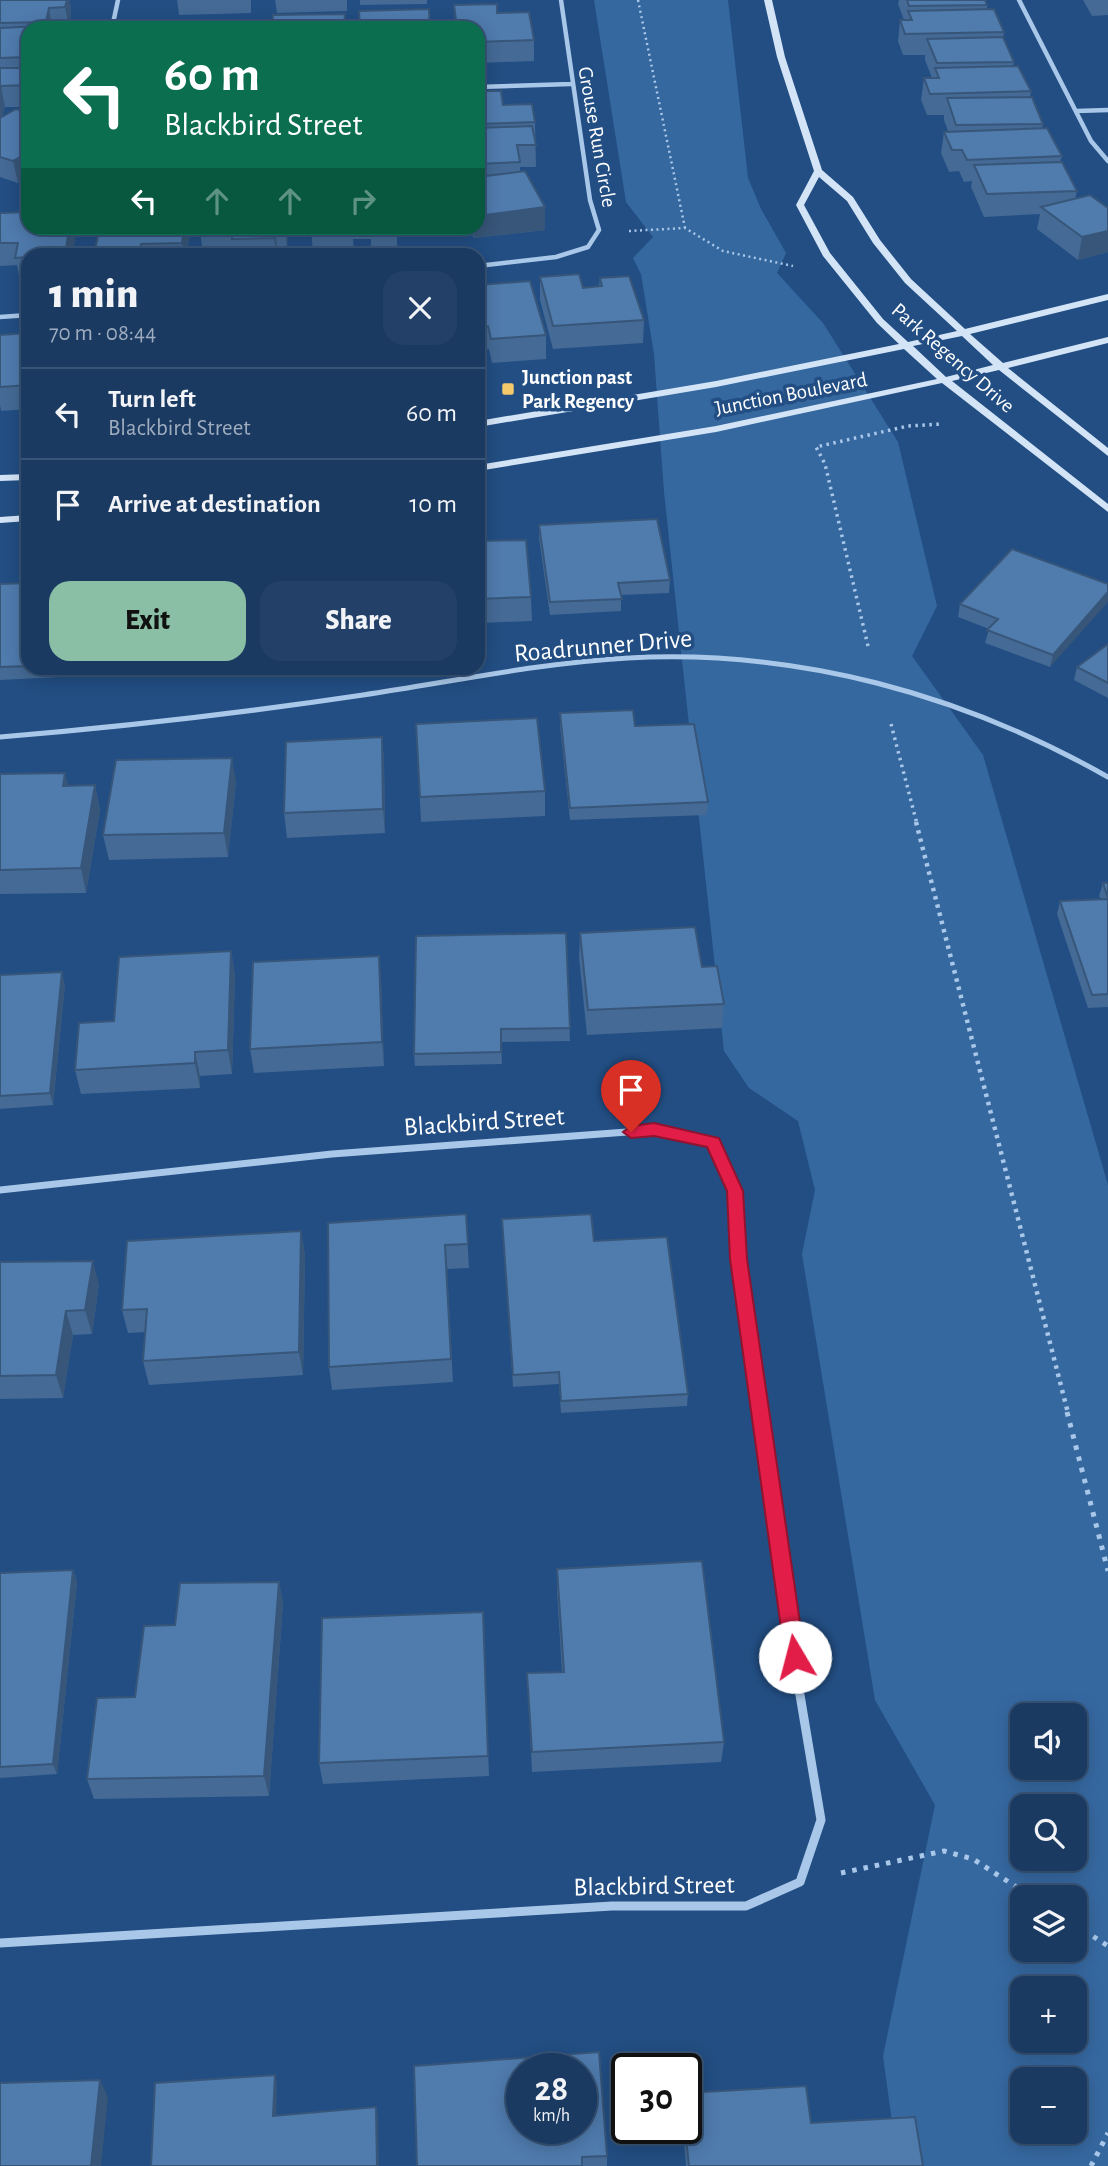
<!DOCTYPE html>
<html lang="en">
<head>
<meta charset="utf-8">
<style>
  body { margin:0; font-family:"Alegreya Sans",sans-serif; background:#234168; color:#f1f3f6; height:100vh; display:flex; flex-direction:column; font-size:26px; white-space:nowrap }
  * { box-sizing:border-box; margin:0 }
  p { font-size:23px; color:#9fadbe }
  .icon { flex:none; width:38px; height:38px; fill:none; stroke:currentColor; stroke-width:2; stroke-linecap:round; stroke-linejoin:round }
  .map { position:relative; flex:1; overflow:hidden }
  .sheet { position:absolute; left:21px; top:248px; width:464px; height:427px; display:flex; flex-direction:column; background:#1a3a62; border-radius:21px; box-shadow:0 4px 18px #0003,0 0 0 2px #385477 }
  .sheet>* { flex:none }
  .hud { position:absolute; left:21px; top:21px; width:464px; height:214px; border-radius:21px; box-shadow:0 4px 18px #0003,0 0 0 2px #385477; background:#0b6e4f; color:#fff; overflow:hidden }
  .fabs { position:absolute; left:1010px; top:1703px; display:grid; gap:14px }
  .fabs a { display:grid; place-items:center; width:77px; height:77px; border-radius:14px; background:#1a3a62; box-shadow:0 4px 18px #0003,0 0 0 2px #385477; font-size:35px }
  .speed { position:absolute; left:506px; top:2053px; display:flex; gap:14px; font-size:35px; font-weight:700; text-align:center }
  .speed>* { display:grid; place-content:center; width:91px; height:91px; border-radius:50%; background:#1a3a62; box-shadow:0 4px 18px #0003,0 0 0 2px #385477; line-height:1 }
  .speed small { font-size:18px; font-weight:400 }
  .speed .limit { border:4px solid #111; border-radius:10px; background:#fff; color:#111 }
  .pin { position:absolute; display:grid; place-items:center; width:60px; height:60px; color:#fff; margin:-72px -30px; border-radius:50% 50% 50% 0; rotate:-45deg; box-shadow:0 0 7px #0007 }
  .pin .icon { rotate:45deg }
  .me { position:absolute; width:77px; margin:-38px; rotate:352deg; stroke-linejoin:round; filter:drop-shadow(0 0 5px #0008) }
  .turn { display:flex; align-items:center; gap:24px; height:147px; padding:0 28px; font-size:32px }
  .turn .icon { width:91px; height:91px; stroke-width:2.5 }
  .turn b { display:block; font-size:49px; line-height:60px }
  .lanes { display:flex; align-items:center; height:66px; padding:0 28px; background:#0003; justify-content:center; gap:35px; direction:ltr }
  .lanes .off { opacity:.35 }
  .round { display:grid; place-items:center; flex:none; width:74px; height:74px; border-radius:21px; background:#234168 }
  .headline { display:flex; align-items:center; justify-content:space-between; height:119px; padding:0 28px }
  h1 { font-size:42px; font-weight:800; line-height:52px }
  .cta { display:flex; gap:14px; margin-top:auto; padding:14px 28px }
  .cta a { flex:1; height:80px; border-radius:21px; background:#8abfa5; color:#111; font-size:28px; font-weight:800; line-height:80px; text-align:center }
  .cta a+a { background:#234168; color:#f1f3f6 }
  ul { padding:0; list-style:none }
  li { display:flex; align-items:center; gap:21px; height:91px; padding:0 28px; border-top:2px solid #385477 }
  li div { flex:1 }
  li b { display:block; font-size:26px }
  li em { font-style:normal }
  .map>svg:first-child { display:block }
  .green { fill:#3668a0; fill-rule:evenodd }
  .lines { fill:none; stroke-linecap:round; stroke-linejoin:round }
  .path-far3 { stroke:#a9c7e8; stroke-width:2.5; stroke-dasharray:2 3.5; stroke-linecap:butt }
  .path-far2 { stroke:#a9c7e8; stroke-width:3.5; stroke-dasharray:2.5 4.5; stroke-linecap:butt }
  .path-far1 { stroke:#a9c7e8; stroke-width:4.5; stroke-dasharray:3.5 5; stroke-linecap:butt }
  .path { stroke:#a9c7e8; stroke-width:5; stroke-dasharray:4.5 7; stroke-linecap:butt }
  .street-far3 { stroke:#a9c7e8; stroke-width:4.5 }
  .street-far2 { stroke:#a9c7e8; stroke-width:5 }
  .street-far1 { stroke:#a9c7e8; stroke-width:7 }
  .street { stroke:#a9c7e8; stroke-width:9 }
  .secondary { fill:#d4e4f7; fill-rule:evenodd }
  .wall { fill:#446a95 }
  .shaded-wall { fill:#375679 }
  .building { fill:#4f7bad; stroke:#375679; stroke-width:2; fill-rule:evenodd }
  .route { fill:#e11d48; stroke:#92132f; stroke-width:2 }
  .poi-dot { fill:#f4c96b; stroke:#224e83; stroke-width:2.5 }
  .labels { text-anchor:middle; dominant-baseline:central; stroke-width:7; stroke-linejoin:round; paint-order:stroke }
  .far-street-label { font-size:21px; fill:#fff; stroke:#224e83 }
  .far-poi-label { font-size:21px; font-weight:bold; fill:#fff; stroke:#224e83; text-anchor:start }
  .street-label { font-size:26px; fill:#fff; stroke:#224e83 }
</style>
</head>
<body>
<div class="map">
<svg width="1108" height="2166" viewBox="0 0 1108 2166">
  <rect width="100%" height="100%" fill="#224e83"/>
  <path class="green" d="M594,0H728L748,178L761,209L786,253L777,273L823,323L898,442L937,606L912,656L983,755L1108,1185V2166H898L883,2056L935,1805L875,1700L802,1254L815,1190L798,1121L749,1088L724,1051L664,492L654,354L641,274L633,258L653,237L626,202ZM1022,1715H1074V1768H1022ZM1022,1806H1074V1858H1022ZM1022,1897H1074V1950H1022ZM1022,1988H1074V2040H1022ZM1022,2079H1074V2132H1022Z"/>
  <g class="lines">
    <path class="path-far3" d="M638,0L685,228
      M629,231L685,228L723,251L793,266"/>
    <path class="path-far2" d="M868,646L825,464L816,447L908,426L941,424
      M891,724L917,824"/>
    <path class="path-far1" d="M916,822L1068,1413"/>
    <path class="path" d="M1067,1412L1108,1571
      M841,1873L944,1851L973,1859L1032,1897
      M1074,1924L1108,1946
      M1091,2166L1108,2133"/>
    <path class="street-far3" d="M1019,0L1091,141L1108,161
      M112,28L118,0
      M478,87L571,84
      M1076,111L1108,110
      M478,266L556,257L588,247L599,230L590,200L561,0
      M0,317L28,315"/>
    <path class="street-far2" d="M0,737C121,727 242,713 363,695C451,682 539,663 628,658C798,649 961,694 1108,777"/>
    <path class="street-far1" d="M0,1190L332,1154L654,1130L713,1142L735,1191L738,1259L760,1413"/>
    <path class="street" d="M0,1943L612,1906H746L800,1882L821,1820L798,1683L760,1412"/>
    <path class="secondary" d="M764,0H772L785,57L822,170L853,197L880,240L911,279L965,329L1108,294V300L970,334L1003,363L1108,337V343L1008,368L1108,448V456L999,370L952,381L1108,504V512L942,383L716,432L478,471V465L716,426L937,379L904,349L716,387L478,427V421L716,381L899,344L877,323L823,256L796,205L814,171L777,57ZM819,177L847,201L873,243L905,283L957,331L908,342L883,319L830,253L804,205ZM962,336L993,365L946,377L913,346Z
      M28,474V480L0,481V475Z
      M28,515V521L0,523V517Z"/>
  </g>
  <path class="wall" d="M0,0L70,3L71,13L69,28H28V107H5L2,116L16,109L18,183L0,177Z
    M177,0H251V13L179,15Z
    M275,0H347V11L277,13Z
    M360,0H427V4L360,5Z
    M897,0H985L987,5V9L1004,32L1003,39L1014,62L1013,66L1031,91L1030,97L1043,124L1042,128L1062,156L1060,162L1077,191L1075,199L1108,208V252L1078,260L1037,229L1040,214L984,217L971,187L972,181L964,182L959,171L949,172L941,153L944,132L948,131L944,120V115H927L921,100L924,78H932L925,60V55H903L898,41L900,20H904L898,4L899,0Z
    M1083,0H1108V15L1092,16Z
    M454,5L497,13L534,40V61L478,63V28H455Z
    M478,91L535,122L536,167H520V172L545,230L474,238L469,228H478Z
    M0,213L76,233L72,256H28V280L20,281L17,265L0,266Z
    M191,228L186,256H95L94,253Z
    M200,228H288L287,247L277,248V256H234L232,246L202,247Z
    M311,228H397V246H371V239H353L354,253L313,254Z
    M540,277L583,288L599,287L600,278L644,320L643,343L553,349L540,300Z
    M478,285L546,335V359L492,363L489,349L478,350Z
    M28,333V409L1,411L0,405V335Z
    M539,525L670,580L669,593L621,595V611L550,615L539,538Z
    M478,541L531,597L532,621L478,623Z
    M28,583V668H61L60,677L0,680V584Z
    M1108,584L1050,667L985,643L989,629L958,617L960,604Z
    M1108,644V698L1074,680L1077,667Z
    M560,713L635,726L708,802L707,815L570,820L560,726Z
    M416,724L545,791V816L421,822Z
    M382,737L384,762L385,833L287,838L284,813Z
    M0,774L68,786L95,785L100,810L86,893L0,894Z
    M236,782L228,857L109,860L103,835Z
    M1103,883H1108V1007L1088,1008L1057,914L1060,901L1101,899L1099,896Z
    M566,933L570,1041L501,1042L502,1064L415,1066L414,1054Z
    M580,933L702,967L724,1004L722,1028L587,1035L579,957Z
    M231,951L235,975L232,1074L200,1076V1088L81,1094L75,1070L114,1021Z
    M0,975L65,985L53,1105L0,1109Z
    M381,980L384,1066L254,1073L250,1049Z
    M466,1214L469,1268L447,1269L453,1382L332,1390L329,1367Z
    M301,1231L305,1255L303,1375L149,1385L143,1361L145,1332L128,1333L122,1310Z
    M503,1231L594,1241L688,1394L687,1406L561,1413L559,1384L513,1387Z
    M0,1262L99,1284L92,1334L73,1335L63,1398L0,1399Z
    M557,1569L724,1742L721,1762L532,1772L527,1673L562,1672L557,1590Z
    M73,1570L77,1582L57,1774L0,1778V1573Z
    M279,1582L283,1603L269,1796L94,1799L87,1779L135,1697L175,1625Z
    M483,1612L489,1776L323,1784L319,1763Z
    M811,2123L923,2166H686L683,2128Z
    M607,2156V2166H417Z"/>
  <path class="shaded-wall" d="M67,0H70L71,13L69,28L65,7Z
    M49,8L52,28H47L46,22Z
    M1,86L5,107L1,121L0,115V90Z
    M28,153V177L18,183L13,161Z
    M545,207V230L474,238V228H478V216Z
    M69,228H75L76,233L72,256H65Z
    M184,228H191L186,256H183L182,243Z
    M275,228L277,248V256L274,238Z
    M285,228H288L287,247Z
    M1108,231V252L1078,260L1082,237Z
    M141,244L142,256H139V253Z
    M1108,592V602L1050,667L1053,655Z
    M382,737L384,762L385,833L383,809Z
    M232,758L236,782L228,857L224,833Z
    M65,773L71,797L63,786Z
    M95,785L100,810L86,893L81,868Z
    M231,951L235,975L232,1074L228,1050Z
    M379,956L381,980L384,1066L382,1042Z
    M62,972L65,985L53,1105L50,1093Z
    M195,1052L200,1076V1088L195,1063Z
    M301,1231L305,1255L303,1375L299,1352Z
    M93,1261L99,1284L92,1334L85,1310Z
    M66,1311L73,1335L63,1398L56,1375Z
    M73,1570L77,1582L57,1774L53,1764Z
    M279,1582L283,1603L269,1796L264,1776Z
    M275,2075L277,2083L276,2124L273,2116Z
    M100,2080L108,2097L101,2166H91Z
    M376,2107L378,2116L379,2166H377Z"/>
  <path class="building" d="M0,0H67L65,7L49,8L46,22L0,23Z
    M907,0H985L987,5L909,6Z
    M497,4V13L529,12L534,40L478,42V28H457L454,5Z
    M429,9L430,28H360L359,11Z
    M994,9L1004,32L905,34L900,20H912L908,11Z
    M345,14L344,28H272L273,15Z
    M246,23V28H171V25Z
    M42,26V28H28V36H26L25,42H28V57L0,58V28Z
    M1003,37L1014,62L937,63L927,39Z
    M1018,66L1031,91L930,94L924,78H939L935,68Z
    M0,68H28V85L1,86L0,90Z
    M478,91H501L503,105L532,104L535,122L478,124Z
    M1032,97L1043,124L956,125L947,98Z
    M16,109L28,113V153L13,161L0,157V118Z
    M532,126L536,145H517L520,162L478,164V128Z
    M1047,128L1062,156L967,160L962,150H952L944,132Z
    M1062,162L1077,191L987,194L974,165Z
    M525,171L545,207L478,216V177Z
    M1090,195L1108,208V231L1082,237L1041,207Z
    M28,212V228H69L65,256H28V257L15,258L18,243H0V213Z
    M100,228H184L182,243L141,244L139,253H94Z
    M232,228H274V238L232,239Z
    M311,228H352V230L311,232Z
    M579,274L583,288L602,286L600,278L629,276L644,320L553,326L540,277Z
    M530,281L546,335L491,339L488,326L478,327V285Z
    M28,333V385L0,387V335Z
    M657,519L670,580L618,583L622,599L550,602L539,525Z
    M526,540L531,597L478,599V541Z
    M1012,549L1108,584V592L1053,655L987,630L998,619L960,604Z
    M28,583V666L0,667V584Z
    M1108,644V683L1077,667Z
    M633,710L635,726L694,724L708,802L570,808L560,713Z
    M537,718L545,791L420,797L416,724Z
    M382,737L383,809L284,813L286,742Z
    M232,758L224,833L103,835L116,760Z
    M65,773L63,786L95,785L81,868L0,870V774Z
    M1103,883H1108V898Z
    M1108,899V994L1092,995L1060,901Z
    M695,927L702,967L717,966L724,1004L588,1010L580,933Z
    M566,933L570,1028L501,1029V1052L414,1054L416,936Z
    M231,951L228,1050L195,1052V1063L75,1070L79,1023L114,1021L119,957Z
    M379,956L382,1042L250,1049L253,962Z
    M62,972L50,1093L0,1096V975Z
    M466,1214L468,1244L445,1245L451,1359L329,1367L328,1223Z
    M591,1214L594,1241L667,1237L688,1394L561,1401L559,1372L513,1375L502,1219Z
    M301,1231L299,1352L143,1361L147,1309L122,1310L127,1241Z
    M93,1261L85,1310L66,1311L56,1375L0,1376V1262Z
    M702,1561L724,1742L532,1752L527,1673L564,1672L557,1569Z
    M73,1570L53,1764L0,1767V1573Z
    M279,1582L264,1776L87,1779L97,1698L135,1697L144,1626L175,1625L180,1583Z
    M483,1612L488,1756L319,1763L322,1618Z
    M599,2052L607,2156L582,2157V2166H417L414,2066ZM522,2068H581V2128H522Z
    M275,2075L273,2116L376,2107L377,2166H151L155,2083Z
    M100,2080L91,2166H0V2083Z
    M806,2086L811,2123L915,2117L923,2166H689L685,2128H686V2093Z"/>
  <path class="route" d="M654,1123L719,1138L743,1191L747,1259L805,1657L802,1663L795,1666L788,1663L785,1657L730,1259L727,1191L707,1147L654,1136L631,1138L623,1132L631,1126Z"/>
  <rect class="poi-dot" x="501" y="382" width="14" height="14" rx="3.5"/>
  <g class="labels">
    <g class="far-street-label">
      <text transform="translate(597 137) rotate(80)">Grouse Run Circle</text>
      <text transform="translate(953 358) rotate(41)">Park Regency Drive</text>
      <text transform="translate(791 394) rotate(-11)">Junction Boulevard</text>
    </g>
    <g class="far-poi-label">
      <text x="522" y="377">Junction past<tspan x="522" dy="24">Park Regency</tspan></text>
    </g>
    <g class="street-label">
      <text transform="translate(603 646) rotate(-5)">Roadrunner Drive</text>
      <text transform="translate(484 1122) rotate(-4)">Blackbird Street</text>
      <text transform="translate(654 1886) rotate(-1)">Blackbird Street</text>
    </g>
  </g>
</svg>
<div class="fabs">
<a><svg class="icon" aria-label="sound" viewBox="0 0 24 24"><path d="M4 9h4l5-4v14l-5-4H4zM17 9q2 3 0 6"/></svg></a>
<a><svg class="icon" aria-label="search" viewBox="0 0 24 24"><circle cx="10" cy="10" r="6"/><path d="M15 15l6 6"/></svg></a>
<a><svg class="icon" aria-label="layers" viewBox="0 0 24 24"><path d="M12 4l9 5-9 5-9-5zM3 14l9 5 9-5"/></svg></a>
<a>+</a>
<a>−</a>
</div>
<div class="speed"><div>28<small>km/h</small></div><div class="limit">30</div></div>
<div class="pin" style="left:631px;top:1132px;background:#d93025"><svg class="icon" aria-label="arrive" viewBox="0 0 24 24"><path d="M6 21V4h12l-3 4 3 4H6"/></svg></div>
<svg class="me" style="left:795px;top:1657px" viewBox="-20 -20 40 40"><circle r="19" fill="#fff"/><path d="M0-13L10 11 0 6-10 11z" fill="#e11d48"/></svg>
<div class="hud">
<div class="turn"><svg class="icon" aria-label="left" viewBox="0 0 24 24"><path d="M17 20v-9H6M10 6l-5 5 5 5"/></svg><div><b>60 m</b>Blackbird Street</div></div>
<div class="lanes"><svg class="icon" aria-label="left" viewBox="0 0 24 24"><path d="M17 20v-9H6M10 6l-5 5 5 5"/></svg><svg class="icon off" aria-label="ahead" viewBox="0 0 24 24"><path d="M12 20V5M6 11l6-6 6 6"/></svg><svg class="icon off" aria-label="ahead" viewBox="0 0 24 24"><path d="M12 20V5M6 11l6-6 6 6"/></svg><svg class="icon off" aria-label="right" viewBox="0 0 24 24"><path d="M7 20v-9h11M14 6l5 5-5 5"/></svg></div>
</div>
<section class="sheet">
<div class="headline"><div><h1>1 min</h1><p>70 m · 08:44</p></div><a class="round"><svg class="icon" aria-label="close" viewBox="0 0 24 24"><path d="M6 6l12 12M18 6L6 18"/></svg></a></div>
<ul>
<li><svg class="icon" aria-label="left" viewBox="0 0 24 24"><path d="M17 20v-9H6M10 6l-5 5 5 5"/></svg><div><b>Turn left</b><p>Blackbird Street</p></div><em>60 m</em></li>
<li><svg class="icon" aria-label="arrive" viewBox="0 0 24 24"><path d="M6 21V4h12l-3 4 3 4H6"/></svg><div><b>Arrive at destination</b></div><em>10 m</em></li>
</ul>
<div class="cta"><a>Exit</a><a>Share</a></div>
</section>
</div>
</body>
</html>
